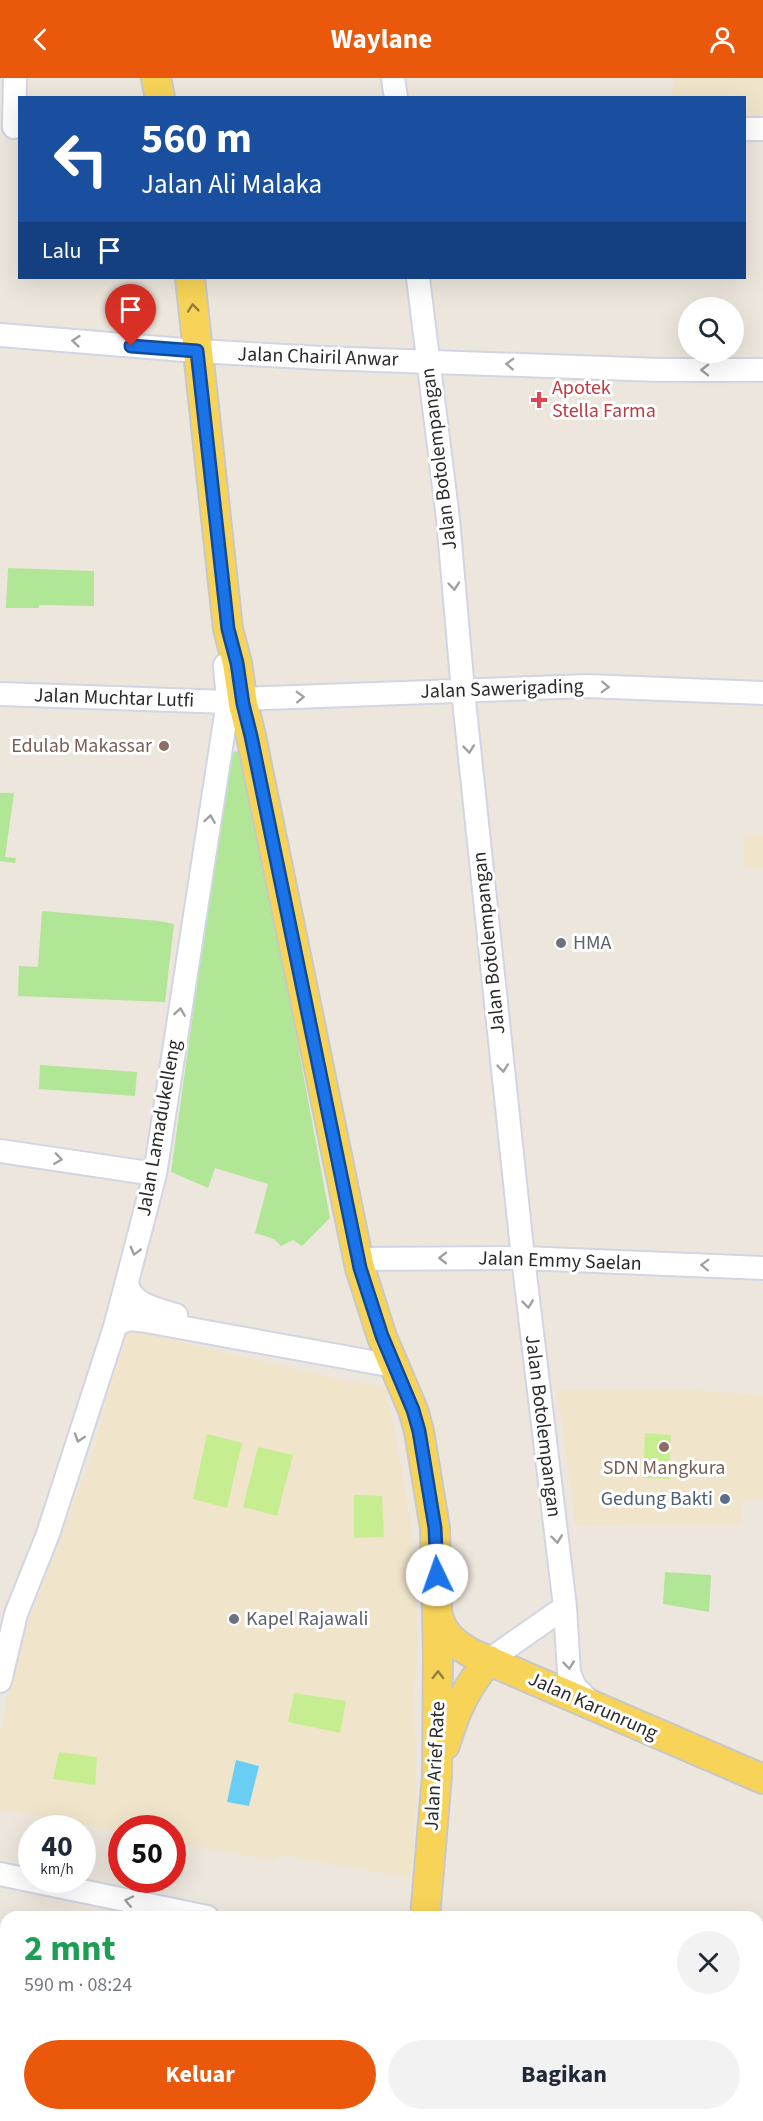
<!DOCTYPE html>
<html lang="id">
<head>
<meta charset="utf-8">
<style>
  body { margin:0; font-family:"Source Sans 3",sans-serif; background:#f2f2f3; color:#1f2937; height:100vh; display:flex; flex-direction:column; font-size:22px; white-space:nowrap }
  * { box-sizing:border-box; margin:0 }
  p { font-size:20px; color:#747a83 }
  .icon { flex:none; width:33px; height:33px; fill:none; stroke:currentColor; stroke-width:2; stroke-linecap:round; stroke-linejoin:round }
  .map { position:relative; flex:1; overflow:hidden }
  .sheet { position:absolute; left:0px; top:1833px; width:764px; height:210px; display:flex; flex-direction:column; background:#fff; border-radius:18px 18px 0 0; box-shadow:0 6px 24px #0002 }
  .sheet>* { flex:none }
  .banner { position:absolute; left:18px; top:18px; width:728px; height:183px; border-radius:0px; box-shadow:0 6px 24px #0002; background:#1a4fa0; color:#fff; overflow:hidden }
  .controls { position:absolute; left:678px; top:219px; display:grid; gap:12px }
  .controls a { display:grid; place-items:center; width:66px; height:66px; border-radius:50%; background:#fff; box-shadow:0 6px 24px #0002; font-size:30px }
  .speed { position:absolute; left:18px; top:1737px; display:flex; gap:12px; font-size:30px; font-weight:700; text-align:center }
  .speed>* { display:grid; place-content:center; width:78px; height:78px; border-radius:50%; background:#fff; box-shadow:0 6px 24px #0002; line-height:1 }
  .speed small { font-size:15px; font-weight:400 }
  .speed .limit { border:9px solid #d22; background:#fff; color:#111 }
  .pin { position:absolute; display:grid; place-items:center; width:51px; height:51px; color:#fff; margin:-62px -26px; border-radius:50% 50% 50% 0; rotate:-45deg; box-shadow:0 0 6px #0007 }
  .pin .icon { rotate:45deg }
  .me { position:absolute; width:66px; margin:-33px; rotate:357deg; stroke-linejoin:round; filter:drop-shadow(0 0 4px #0008) }
  .turn { display:flex; align-items:center; gap:21px; height:126px; padding:0 24px; font-size:27px }
  .turn .icon { width:78px; height:78px; stroke-width:2.5 }
  .turn b { display:block; font-size:42px; line-height:51px }
  .then { display:flex; align-items:center; height:57px; padding:0 24px; background:#0003; gap:12px; font-size:22px }
  .round { display:grid; place-items:center; flex:none; width:63px; height:63px; border-radius:32px; background:#f2f2f3 }
  .summary { display:flex; align-items:center; justify-content:space-between; height:102px; padding:0 24px }
  h1 { font-size:36px; font-weight:700; line-height:45px; color:#1e9e55 }
  .button { display:flex; gap:12px; margin-top:auto; padding:12px 24px }
  .button a { flex:1; height:69px; border-radius:36px; background:#ea580c; color:#fff; font-size:24px; font-weight:700; line-height:69px; text-align:center }
  .button a+a { background:#f2f2f3; color:#1f2937 }
  header { display:flex; justify-content:space-between; align-items:center; height:78px; padding:0 24px; background:#ea580c; color:#fff; font-size:27px; font-weight:700 }
  .map>svg:first-child { display:block }
  .education { fill:#f0e4cb }
  .green { fill:#b0e696 }
  .pitch { fill:#c6ee91 }
  .water { fill:#6acef4 }
  .lines { fill:none; stroke-linecap:round; stroke-linejoin:round }
  .minor-casing { stroke:#d1d5e4; stroke-width:26 }
  .major-casing { stroke:#c8c8c8; stroke-width:32 }
  .minor { stroke:#fff; stroke-width:22 }
  .major { stroke:#f7d458; stroke-width:28 }
  .oneway { stroke:#918042 }
  .oneway2 { stroke:#a0a0a0 }
  .route-casing { stroke:#114b97; stroke-width:15 }
  .route { stroke:#1a73e8; stroke-width:10 }
  .health-dot { fill:#e0444e; stroke:#fff; stroke-width:2 }
  .education-dot { fill:#8d6e63; stroke:#fff; stroke-width:2 }
  .worship-dot { fill:#6b7280; stroke:#fff; stroke-width:2 }
  .service-dot { fill:#5c6f8a; stroke:#fff; stroke-width:2 }
  .labels { text-anchor:middle; dominant-baseline:central; stroke-width:6; stroke-linejoin:round; paint-order:stroke }
  .street-label { font-size:20px; fill:#2b2b2b; stroke:#fff }
  .health-label { font-size:20px; fill:#be3a42; stroke:#fff; text-anchor:start }
  .education-label { font-size:20px; fill:#785e54; stroke:#fff; text-anchor:end }
  .worship-label { font-size:20px; fill:#5b616d; stroke:#fff; text-anchor:start }
  .service-label { font-size:20px; fill:#4e5e75; stroke:#fff; text-anchor:end }
</style>
</head>
<body>
<header><svg class="icon" aria-label="back" viewBox="0 0 24 24"><path d="M15 5l-7 7 7 7"/></svg>Waylane<svg class="icon" aria-label="person" viewBox="0 0 24 24"><circle cx="12" cy="8" r="4"/><path d="M4 21q1-7 8-7t8 7"/></svg></header>
<div class="map">
<svg width="763" height="2043" viewBox="0 0 763 2043">
  <rect width="100%" height="100%" fill="#ede6dc"/>
  <path class="education" d="M675,0H763V46H744V20H671Z
    M745,756L763,757V791L743,790Z
    M126,1247L200,1269L348,1303L385,1308L397,1364L412,1455L418,1565L414,1612L416,1701L413,1783L409,1800L279,1776L274,1783L173,1764L172,1750H122L121,1754L0,1731V1657L15,1579L94,1371Z
    M557,1312H689L763,1317V1422L741,1421V1447L576,1448Z"/>
  <path class="green" d="M8,490L94,493V528L39,527V530H6Z
    M237,673L242,677L245,684L330,1140L302,1168L293,1162L281,1168L274,1161L255,1155L268,1106L215,1090L208,1110L171,1094L228,684L231,675Z
    M0,715H14L5,779L16,780L15,785L0,783Z
    M42,833L159,843L174,846L165,924L18,918L19,888L38,889Z
    M40,987L137,994L135,1018L39,1011Z
    M665,1494L711,1497L709,1534L663,1526Z"/>
  <path class="pitch" d="M645,1355L671,1357L669,1401L643,1400Z
    M207,1356L242,1365L227,1430L193,1421Z
    M258,1369L293,1377L277,1438L243,1429Z
    M354,1417L382,1418L384,1459L354,1460Z
    M294,1615L346,1623L340,1655L288,1644Z
    M59,1674L97,1679L95,1707L53,1701Z"/>
  <path class="water" d="M236,1682L259,1688L249,1728L227,1724Z"/>
  <g class="lines">
    <defs>
      <path id="minor" d="M393,0L396,20
        M14,49L15,0
        M744,51H763
        M418,200L448,441L463,613L523,1180L565,1529L569,1595L575,1609L591,1625
        M0,257L197,273L322,280L660,292H763
        M0,616L228,624
        M242,621L587,608L763,615
        M0,1073L155,1096
        M358,1181L523,1180L763,1190
        M127,1204C129,1226 158,1232 176,1237
        M115,1249C124,1239 134,1241 146,1243L394,1288
        M489,1582L565,1529
        M0,1603L16,1536L48,1456L115,1249L155,1096L228,624L225,587
        M0,1796L207,1839
        M758,1933L763,1901
        M130,2043L131,2037
        M742,2043L743,2037"/>
      <path id="major" d="M156,0L160,20
        M190,200L228,551L237,585L243,626L251,658L360,1190L382,1259L413,1332L419,1353L435,1450L438,1578L437,1697L425,1839
        M438,1537C443,1557 454,1565 471,1575L763,1701
        M445,1667C455,1633 467,1608 489,1582
        M388,2043V2037
        M415,2043L416,2037"/>
    </defs>
    <use href="#minor" class="minor-casing"/>
    <use href="#major" class="major-casing"/>
    <use href="#minor" class="minor"/>
    <use href="#major" class="major"/>
  </g>
  <defs><path id="oneway-chevron" d="M-2-3.5L2.5 0L-2 3.5" fill="none" stroke-width="1.6" stroke-linecap="round" stroke-linejoin="round" transform="scale(1.5)"/></defs>
  <g class="oneway">
    <use href="#oneway-chevron" transform="translate(193 230) rotate(-96)"/>
    <use href="#oneway-chevron" transform="translate(438 1597) rotate(-89)"/>
  </g>
  <g class="oneway2">
    <use href="#oneway-chevron" transform="translate(76 263) rotate(-175)"/>
    <use href="#oneway-chevron" transform="translate(510 286) rotate(-178)"/>
    <use href="#oneway-chevron" transform="translate(705 292) rotate(-180)"/>
    <use href="#oneway-chevron" transform="translate(454 508) rotate(85)"/>
    <use href="#oneway-chevron" transform="translate(605 609) rotate(2)"/>
    <use href="#oneway-chevron" transform="translate(300 619) rotate(-2)"/>
    <use href="#oneway-chevron" transform="translate(469 671) rotate(84)"/>
    <use href="#oneway-chevron" transform="translate(210 741) rotate(-81)"/>
    <use href="#oneway-chevron" transform="translate(180 934) rotate(-81)"/>
    <use href="#oneway-chevron" transform="translate(503 990) rotate(84)"/>
    <use href="#oneway-chevron" transform="translate(58 1081) rotate(8)"/>
    <use href="#oneway-chevron" transform="translate(135 1173) rotate(105)"/>
    <use href="#oneway-chevron" transform="translate(443 1180) rotate(180)"/>
    <use href="#oneway-chevron" transform="translate(705 1187) rotate(-178)"/>
    <use href="#oneway-chevron" transform="translate(528 1226) rotate(83)"/>
    <use href="#oneway-chevron" transform="translate(79 1360) rotate(108)"/>
    <use href="#oneway-chevron" transform="translate(557 1461) rotate(83)"/>
    <use href="#oneway-chevron" transform="translate(569 1587) rotate(84)"/>
    <use href="#oneway-chevron" transform="translate(129 1823) rotate(-168)"/>
  </g>
  <g class="lines">
    <defs>
      <path id="route" d="M131,268L197,273L228,551L237,585L243,626L251,658L360,1190L382,1258L413,1332L419,1353L435,1450L437,1497"/>
    </defs>
    <use href="#route" class="route-casing"/>
    <use href="#route" class="route"/>
  </g>
  <path class="health-dot" d="M536 313h6v6h6v6h-6v6h-6v-6h-6v-6h6z"/>
  <g class="education-dot">
    <circle cx="164" cy="668" r="6"/>
    <circle cx="664" cy="1369" r="6"/>
  </g>
  <g class="worship-dot">
    <circle cx="561" cy="865" r="6"/>
    <circle cx="234" cy="1541" r="6"/>
  </g>
  <circle class="service-dot" cx="725" cy="1421" r="6"/>
  <g class="labels">
    <g class="street-label">
      <text transform="translate(318 279) rotate(2)">Jalan Chairil Anwar</text>
      <text transform="translate(439 381) rotate(-97)">Jalan Botolempangan</text>
      <text transform="translate(502 611) rotate(-2)">Jalan Sawerigading</text>
      <text transform="translate(114 620) rotate(2)">Jalan Muchtar Lutfi</text>
      <text transform="translate(489 865) rotate(-96)">Jalan Botolempangan</text>
      <text transform="translate(159 1050) rotate(-80)">Jalan Lamadukelleng</text>
      <text transform="translate(560 1183) rotate(2)">Jalan Emmy Saelan</text>
      <text transform="translate(543 1348) rotate(83)">Jalan Botolempangan</text>
      <text transform="translate(593 1628) rotate(24)">Jalan Karunrung</text>
      <text transform="translate(435 1688) rotate(-87)">Jalan Arief Rate</text>
    </g>
    <g class="health-label">
      <text x="552" y="310">Apotek<tspan x="552" dy="23">Stella Farma</tspan></text>
    </g>
    <g class="education-label">
      <text x="152" y="668">Edulab Makassar</text>
      <text x="664" y="1390" text-anchor="middle">SDN Mangkura</text>
    </g>
    <g class="worship-label">
      <text x="573" y="865">HMA</text>
      <text x="246" y="1541">Kapel Rajawali</text>
    </g>
    <g class="service-label">
      <text x="713" y="1421">Gedung Bakti</text>
    </g>
  </g>
</svg>
<div class="controls">
<a><svg class="icon" aria-label="search" viewBox="0 0 24 24"><circle cx="10" cy="10" r="6"/><path d="M15 15l6 6"/></svg></a>
</div>
<div class="speed"><div>40<small>km/h</small></div><div class="limit">50</div></div>
<div class="pin" style="left:131px;top:268px;background:#d93025"><svg class="icon" aria-label="arrive" viewBox="0 0 24 24"><path d="M6 21V4h12l-3 4 3 4H6"/></svg></div>
<svg class="me" style="left:437px;top:1497px" viewBox="-20 -20 40 40"><circle r="19" fill="#fff"/><path d="M0-13L10 11 0 6-10 11z" fill="#1a73e8"/></svg>
<div class="banner">
<div class="turn"><svg class="icon" aria-label="left" viewBox="0 0 24 24"><path d="M17 20v-9H6M10 6l-5 5 5 5"/></svg><div><b>560 m</b>Jalan Ali Malaka</div></div>
<div class="then">Lalu<svg class="icon" aria-label="arrive" viewBox="0 0 24 24"><path d="M6 21V4h12l-3 4 3 4H6"/></svg></div>
</div>
<section class="sheet">
<div class="summary"><div><h1>2 mnt</h1><p>590 m · 08:24</p></div><a class="round"><svg class="icon" aria-label="close" viewBox="0 0 24 24"><path d="M6 6l12 12M18 6L6 18"/></svg></a></div>
<div class="button"><a>Keluar</a><a>Bagikan</a></div>
</section>
</div>
</body>
</html>
